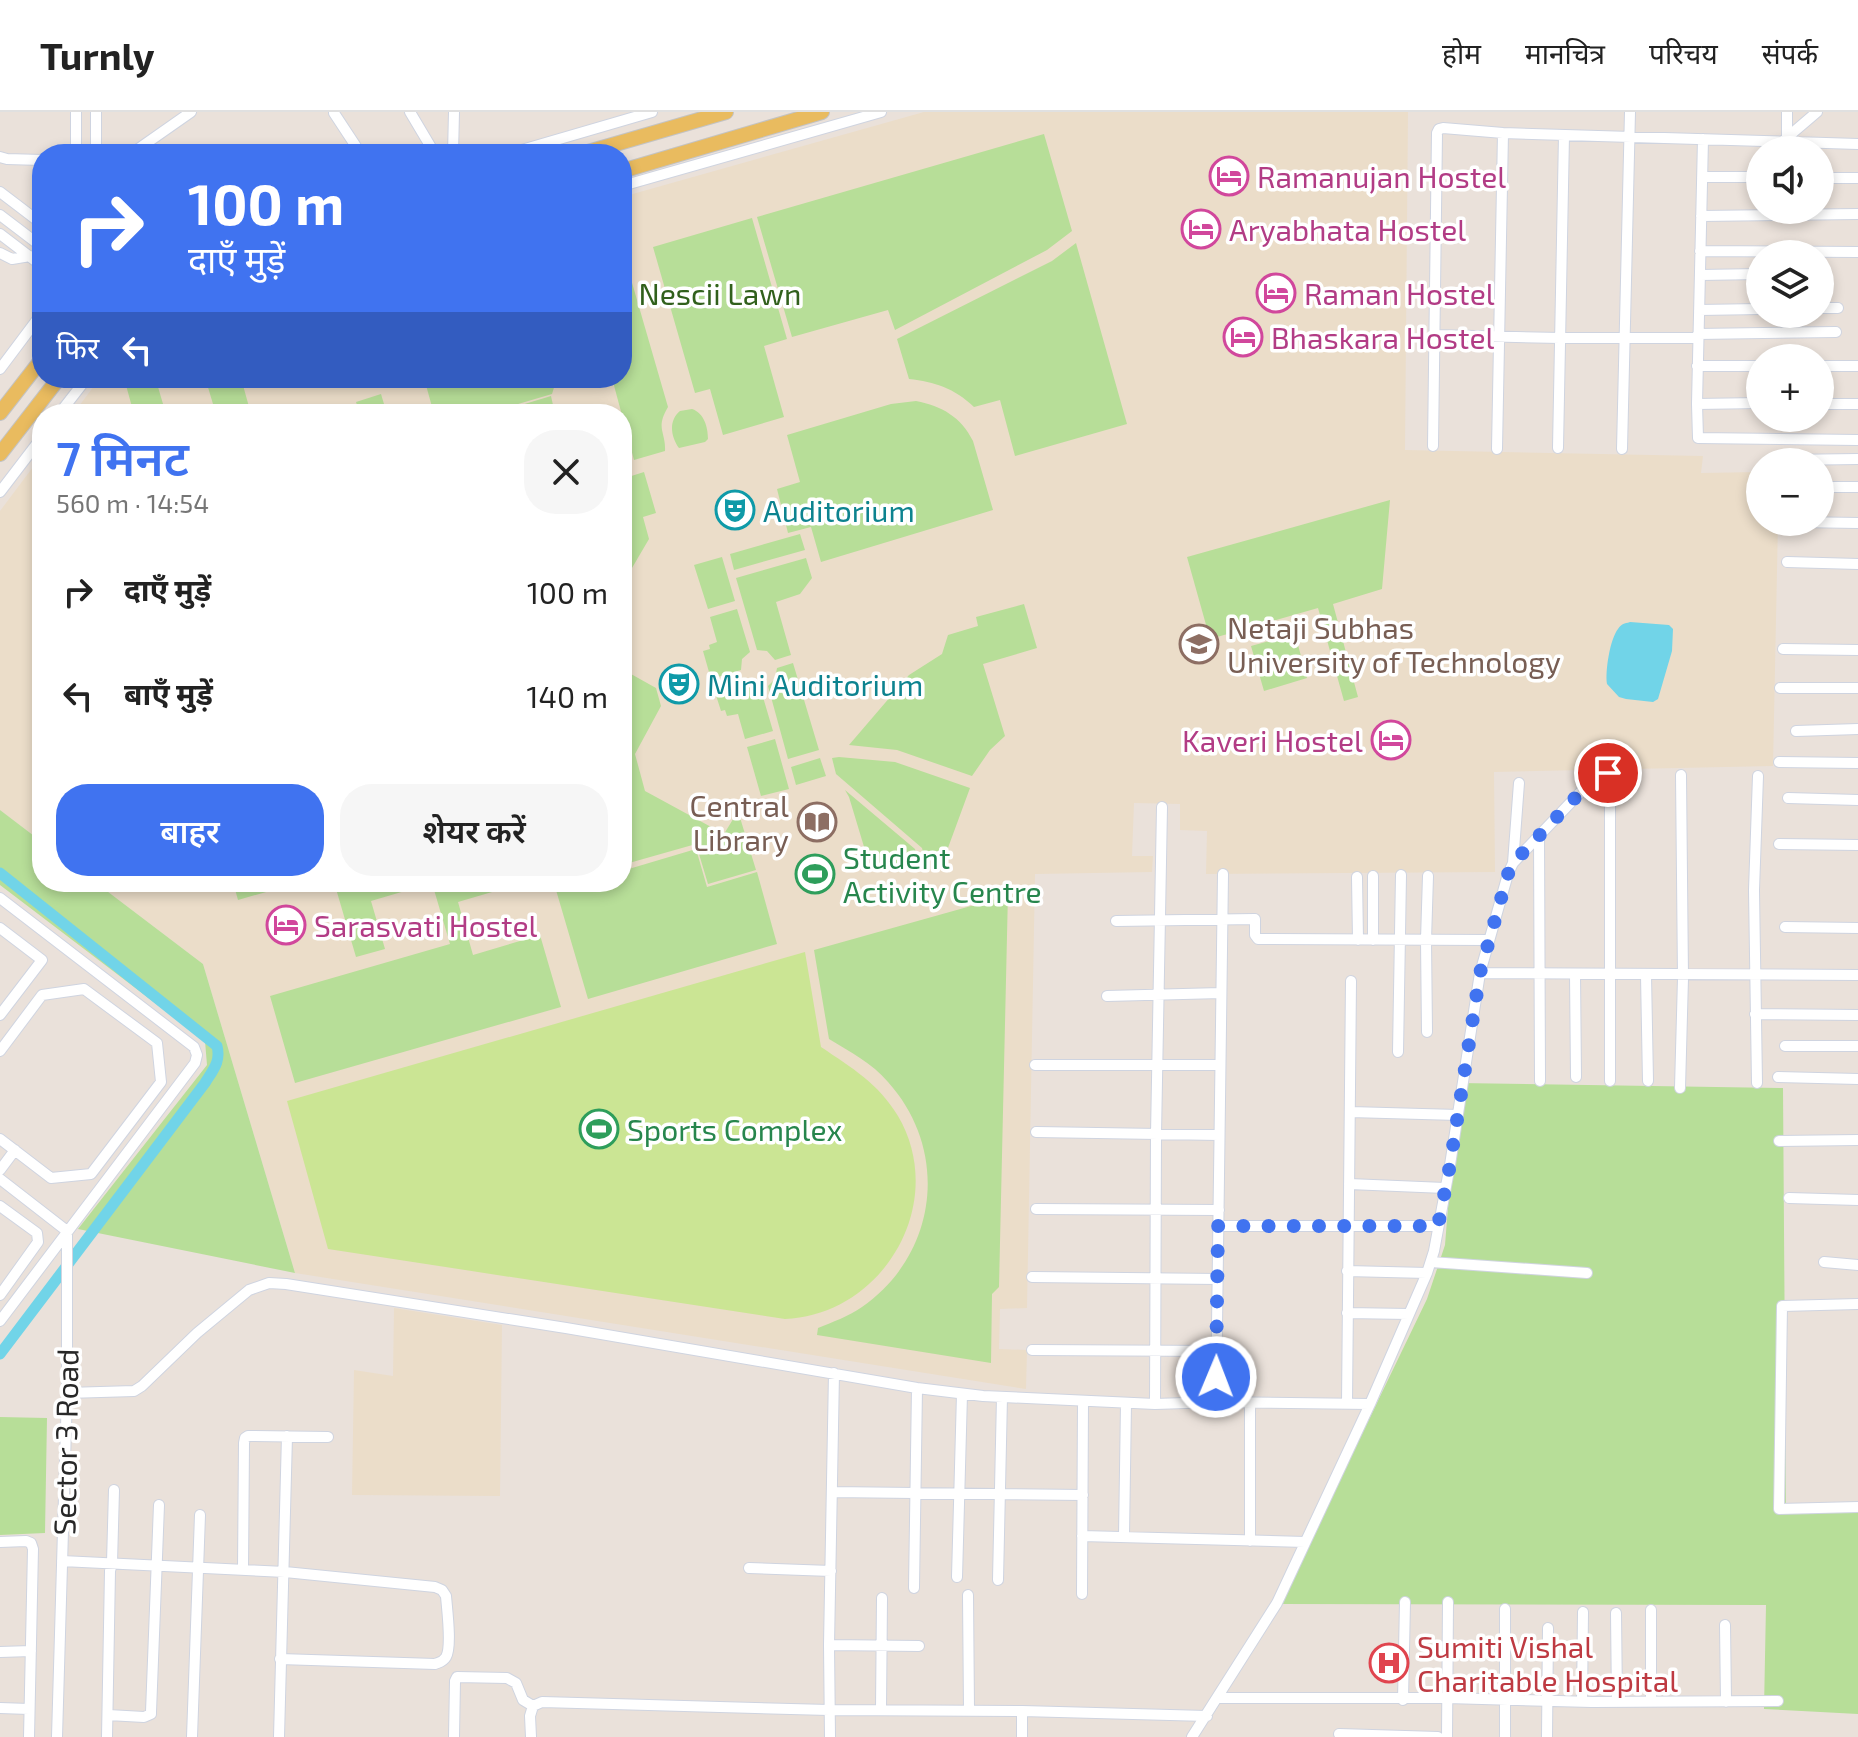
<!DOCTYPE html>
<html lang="hi">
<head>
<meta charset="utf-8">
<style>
  body { margin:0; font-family:"Exo 2","Noto Sans Devanagari",sans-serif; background:#f6f6f6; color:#222; height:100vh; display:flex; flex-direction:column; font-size:30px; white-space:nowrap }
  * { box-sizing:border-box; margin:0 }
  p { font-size:26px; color:#767676 }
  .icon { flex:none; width:44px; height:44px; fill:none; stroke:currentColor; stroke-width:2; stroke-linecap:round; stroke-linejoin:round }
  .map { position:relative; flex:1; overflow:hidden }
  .side { position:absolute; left:32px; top:292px; width:600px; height:488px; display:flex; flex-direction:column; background:#fff; border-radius:32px; box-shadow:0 4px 12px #0003 }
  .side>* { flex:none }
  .banner { position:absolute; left:32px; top:32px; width:600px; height:244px; border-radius:32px; box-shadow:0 4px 12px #0003; background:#4073f0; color:#fff; overflow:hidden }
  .controls { position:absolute; left:1746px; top:24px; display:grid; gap:16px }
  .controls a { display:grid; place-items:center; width:88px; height:88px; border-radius:50%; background:#fff; box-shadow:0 4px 12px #0003; font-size:40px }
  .pin { position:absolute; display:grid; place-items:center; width:68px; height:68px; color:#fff; margin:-34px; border:4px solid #fff; border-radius:50%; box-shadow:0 2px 8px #0007 }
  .me { position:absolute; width:88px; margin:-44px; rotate:1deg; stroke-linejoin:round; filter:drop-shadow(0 0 6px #0008) }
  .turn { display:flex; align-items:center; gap:28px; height:168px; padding:0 24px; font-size:36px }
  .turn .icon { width:104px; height:104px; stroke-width:2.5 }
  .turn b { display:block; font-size:56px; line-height:68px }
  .then { display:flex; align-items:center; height:76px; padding:0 24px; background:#0003; gap:16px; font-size:30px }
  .round { display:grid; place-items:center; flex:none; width:84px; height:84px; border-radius:32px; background:#f6f6f6 }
  .summary { display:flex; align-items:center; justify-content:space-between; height:136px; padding:0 24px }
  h1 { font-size:48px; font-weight:600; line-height:60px; color:#4073f0 }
  .cta { display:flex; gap:16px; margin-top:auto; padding:16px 24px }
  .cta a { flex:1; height:92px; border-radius:32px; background:#4073f0; color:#fff; font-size:32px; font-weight:600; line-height:92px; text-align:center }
  .cta a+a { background:#f6f6f6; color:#222 }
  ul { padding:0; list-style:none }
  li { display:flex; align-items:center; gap:24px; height:104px; padding:0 24px }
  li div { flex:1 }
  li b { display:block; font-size:30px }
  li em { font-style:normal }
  header { display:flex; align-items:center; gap:48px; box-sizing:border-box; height:112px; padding:0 40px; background:#fff; border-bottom:2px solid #e0e0e0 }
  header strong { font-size:38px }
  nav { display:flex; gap:44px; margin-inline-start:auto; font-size:28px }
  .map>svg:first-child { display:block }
  .education { fill:#ebddc9 }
  .green { fill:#b7de98 }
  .pitch { fill:#cbe594 }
  .water { fill:#71d4e8 }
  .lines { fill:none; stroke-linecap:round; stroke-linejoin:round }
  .canal { stroke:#71d4e8; stroke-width:11 }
  .minor-casing { stroke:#cfd4e0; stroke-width:12 }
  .major-casing { stroke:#c3c3c3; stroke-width:16 }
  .minor { stroke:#fff; stroke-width:10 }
  .major { stroke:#e9bb5f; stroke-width:14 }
  .route { stroke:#4073f0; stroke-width:14; stroke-dasharray:0 25.2 }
  .labels { text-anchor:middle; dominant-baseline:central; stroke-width:7; stroke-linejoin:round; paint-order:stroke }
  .hotel-label { font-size:30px; fill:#b23c85; stroke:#fff; text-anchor:start }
  .park-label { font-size:30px; fill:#31601c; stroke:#fff }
  .culture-label { font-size:30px; fill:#0d838f; stroke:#fff; text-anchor:start }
  .education-label { font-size:30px; fill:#785e54; stroke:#fff; text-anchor:start }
  .leisure-label { font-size:30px; fill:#27864d; stroke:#fff; text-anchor:start }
  .street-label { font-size:30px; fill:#282828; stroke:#fff }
  .health-label { font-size:30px; fill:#be3a42; stroke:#fff; text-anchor:start }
</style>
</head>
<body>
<header>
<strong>Turnly</strong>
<nav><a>होम</a><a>मानचित्र</a><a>परिचय</a><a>संपर्क</a></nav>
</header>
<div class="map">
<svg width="1858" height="1625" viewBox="0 0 1858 1625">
  <rect width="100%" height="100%" fill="#eae1da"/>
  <path class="education" d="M924,0H1408L1405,338L1703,344L1701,361L1760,360V410H1778L1773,654L1494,660L1495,760L1206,762L1207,719L1180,718V692L1134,691L1132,744H1153L1152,760L1035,762L1027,1196L1000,1197L999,1237L1027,1238L1026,1277L295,1161L203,852L95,770H622V302H73L100,266H622V85Z
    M42,343V730L0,698V399Z
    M394,1196L502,1213L500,1384L352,1383L354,1258L393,1264Z"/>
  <path class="green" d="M1044,22L1072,119L1047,138L895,218L888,198L792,225L757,105Z
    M752,106L787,227L764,234L784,305L723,323L710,277L695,281L653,135Z
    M1076,131L1127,312L1015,344L1000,288L974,295C954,276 935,270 909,267L897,227L1052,149Z
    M624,143L668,295C655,317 666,319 665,339L634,348L612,266H622V144Z
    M124,266H188V267L158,275L166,302H118L117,300L132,295Z
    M208,266H241L251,302H216L207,272Z
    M424,266H557L552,282L484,302H434Z
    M381,282L387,302H360L356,290Z
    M551,284L555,302H491Z
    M916,289C942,294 961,305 973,329L993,398L821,450L811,415L788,421L777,377L800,370L787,323L891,292Z
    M692,297C704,301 708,315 708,327L705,330L679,336C671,325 668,309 680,299Z
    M644,360L656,401L643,405L649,427L622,473V367Z
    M1390,388L1382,477L1333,492L1358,585L1344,589L1318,496L1210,527L1187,445Z
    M800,422L805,438L734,458L730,442Z
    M722,445L735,489L708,497L694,453Z
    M806,446L812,466L800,482L776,490L791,543L775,548L767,539L757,538L736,466Z
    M1024,492L1037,536L983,552L1005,624L990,638L972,664L897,638L849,633L909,563L942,542L948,523L978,514L976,505Z
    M737,497L750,540L742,547L741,558L711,567L703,539L710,537L709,533L717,530L710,505Z
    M1295,522L1307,566L1264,579L1251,534Z
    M793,551L819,638L788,647L768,574L775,567L777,556Z
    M622,557L656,576L661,594L635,642L645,679L724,722L738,699L756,758L708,772L696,732L622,753Z
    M742,566L749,574L760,575L773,619L745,627L738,602L727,604L725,598L721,599L713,574Z
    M775,627L789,677L761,684L747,635Z
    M839,645L895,650L970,676L945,744L925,748L922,736L836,662L832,646Z
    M820,646L826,664L796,673L791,655Z
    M845,678L915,737L919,754L897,760L894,750L877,755L874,746L868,748L849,685Z
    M0,698L42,730V770H95L203,852L295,1161L78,1117L207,953L205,929L0,773Z
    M696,737L707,775L757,760L777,832L588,887L556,778L585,770H622V759Z
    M233,770H301L238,788Z
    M334,770H526L458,790L473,843L540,823L561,895L295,971L270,884L450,832L432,771L371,789L385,837L356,845Z
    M1008,780L999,1175L992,1182L991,1251L817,1223L818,1216C833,1210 849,1204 862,1195C938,1142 950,1039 888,970C872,951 850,940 829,927L814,838L996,787Z
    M1458,971L1783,976L1786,1397H1858V1602L1764,1597L1766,1493L1280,1492L1427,1187L1445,1133Z
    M0,1305L47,1306L45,1421L0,1423Z"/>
  <path class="pitch" d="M805,840L821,935C852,956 878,971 898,1004C949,1091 883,1203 785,1207L328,1137L287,989Z"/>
  <path class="water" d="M1630,510L1669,513L1673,517L1672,539L1658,587L1653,590L1626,587L1619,585L1607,572C1605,559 1610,527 1618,517C1622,511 1624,512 1630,510Z"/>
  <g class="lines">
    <path class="canal" d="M0,761L217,934C221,950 213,958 205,971L0,1242"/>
    <defs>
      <path id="minor" d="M96,0V42
        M410,0L435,42
        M1787,0V26
        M334,1L361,42
        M1703,27L1697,292L1698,326L1858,328
        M1783,29L1817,0
        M73,42L76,33V0
        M131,42L191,0
        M453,42L454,0
        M508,42L652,0
        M0,45L7,47L42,48
        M1702,65H1760
        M1820,66H1858
        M622,74L881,0
        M0,80L42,112
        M0,103L42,135
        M1701,104L1858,102
        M0,122L42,154
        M1700,139L1858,140
        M0,141L12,147L30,144
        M1700,163L1760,162
        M1820,196H1838
        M1699,198L1760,197
        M1698,222L1836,220
        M1435,223L1560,226H1698
        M1697,254H1760
        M1820,254H1858
        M0,257L42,201
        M1697,292L1760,291
        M1820,292H1858
        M59,302L87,266
        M1433,334L1437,21L1439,17L1443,16L1503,21L1858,32
        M1558,336L1564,23
        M1497,337L1503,21
        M1622,337L1630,0
        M1784,348L1858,347
        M1820,375H1858
        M0,380L42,325
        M1797,410L1858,411
        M1787,450L1858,452
        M1783,537L1858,538
        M1780,576H1858
        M1796,619L1858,617
        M1779,650L1858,651
        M1788,686L1858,688
        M1539,722L1540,969
        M1779,732L1858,733
        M1513,751L1519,671
        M1357,765L1358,828
        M0,786L194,935L197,943L195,951L0,1209
        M1116,809L1255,807V823L1258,827L1489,828
        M1785,815L1858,816
        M0,816L42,848L0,903
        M1373,828V764
        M1480,861L1858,863
        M1575,862L1576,965
        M1646,863L1648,969
        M1107,884L1221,881
        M1755,902L1858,903
        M1427,920L1426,828L1428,764
        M1785,934H1858
        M0,939L42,883L84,877L157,931L161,970L91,1062L51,1066L0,1027
        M1398,940L1401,763
        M1035,953H1220
        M1778,965L1858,967
        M1757,971L1754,778L1758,664
        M1680,976L1683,866L1681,663
        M1350,1000L1458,1003
        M1036,1020L1219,1023
        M1779,1029L1858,1028
        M0,1058L15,1038
        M0,1067L67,1119V1281L57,1625
        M1349,1072L1445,1076
        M1789,1086L1858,1088
        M0,1094L37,1121L38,1130L0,1183
        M1036,1097L1219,1098
        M1218,1114H1438
        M1431,1150L1587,1161
        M1824,1150L1858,1153
        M1347,1159L1427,1161
        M1032,1165L1218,1167
        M1858,1192L1782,1194L1779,1397L1858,1395
        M1347,1201L1409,1202
        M1032,1238L1217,1239
        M67,1281L134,1279L142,1274L197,1221L249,1178L269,1171L286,1172L566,1216L917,1276L983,1284L1155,1292L1216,1290L1370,1292
        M1216,1290L1223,762
        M1155,1292L1156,1023L1162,695
        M1347,1292L1351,869
        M832,1380L1083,1383
        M1082,1424L1305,1430
        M1124,1425L1126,1291
        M1250,1429V1291
        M0,1430L26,1429L31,1431L33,1437L29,1625
        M62,1449L285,1460L435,1475L442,1478L446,1484C447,1497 452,1535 446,1545C443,1550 440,1550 435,1552L280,1547
        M749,1456L831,1459
        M243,1457L244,1331L245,1326L248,1324L328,1325
        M957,1465L962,1282
        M998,1468L1002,1285
        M914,1476L917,1276
        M1082,1482L1083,1289
        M968,1483L969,1598
        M1651,1498V1590
        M1616,1501L1617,1590
        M1725,1513L1726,1590
        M829,1533L919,1534
        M0,1540L31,1539
        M1218,1586H1447L1592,1590L1778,1589
        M1403,1588L1405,1490
        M1582,1590L1583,1500
        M533,1594L542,1590L829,1598L1022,1599L1207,1604
        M0,1596L29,1597
        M881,1597L882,1486
        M1022,1599V1625
        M108,1603L144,1605L151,1602V1600L159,1393
        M1339,1622L1438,1625
        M107,1625L110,1459L112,1451L114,1378
        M192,1625L200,1403
        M279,1625L287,1324
        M454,1625L455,1569L457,1565L507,1566L516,1571L523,1588L533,1594
        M531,1625L530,1604L533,1594
        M830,1625L829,1533L834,1261
        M1192,1625L1277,1491L1370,1292L1427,1161L1434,1139L1450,1053L1480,861L1508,762L1513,751L1595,665L1604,660L1609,664L1610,671V969
        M1447,1625L1448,1490
        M1505,1625V1497
        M1547,1625L1548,1516"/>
      <path id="major" d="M581,42L726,0
        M622,59L822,0
        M0,301L42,247
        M0,342L59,266"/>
    </defs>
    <use href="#minor" class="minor-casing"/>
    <use href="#major" class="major-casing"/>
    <use href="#minor" class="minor"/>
    <use href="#major" class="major"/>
  </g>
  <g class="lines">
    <path class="route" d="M1216,1265L1218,1114H1438L1450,1053L1480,861L1508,762L1513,751L1595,665L1604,660L1608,661"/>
  </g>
  <defs>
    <symbol id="hotel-ring" viewBox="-11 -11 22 22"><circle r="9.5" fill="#fff" stroke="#d1479c" stroke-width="1.5"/><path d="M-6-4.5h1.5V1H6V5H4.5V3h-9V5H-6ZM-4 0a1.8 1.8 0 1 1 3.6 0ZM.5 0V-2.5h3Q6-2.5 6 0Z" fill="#d1479c"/></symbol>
    <symbol id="theatre-ring" viewBox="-11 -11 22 22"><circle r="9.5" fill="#fff" stroke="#0f9aa8" stroke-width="1.5"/><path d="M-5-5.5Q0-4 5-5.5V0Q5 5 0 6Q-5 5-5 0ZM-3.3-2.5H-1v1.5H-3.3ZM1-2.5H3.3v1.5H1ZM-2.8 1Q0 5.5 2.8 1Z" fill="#0f9aa8"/></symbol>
    <symbol id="university-ring" viewBox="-11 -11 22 22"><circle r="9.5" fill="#fff" stroke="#8d6e63" stroke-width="1.5"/><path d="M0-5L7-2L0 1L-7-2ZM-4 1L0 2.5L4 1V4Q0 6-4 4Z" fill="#8d6e63"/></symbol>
    <symbol id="library-ring" viewBox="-11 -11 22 22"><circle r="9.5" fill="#fff" stroke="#8d6e63" stroke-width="1.5"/><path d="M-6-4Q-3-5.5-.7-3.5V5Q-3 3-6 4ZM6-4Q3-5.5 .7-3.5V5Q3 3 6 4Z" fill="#8d6e63"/></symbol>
    <symbol id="stadium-ring" viewBox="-11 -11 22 22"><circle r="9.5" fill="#fff" stroke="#2e9e5b" stroke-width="1.5"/><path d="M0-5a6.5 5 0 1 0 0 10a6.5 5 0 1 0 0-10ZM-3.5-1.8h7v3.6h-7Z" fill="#2e9e5b"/></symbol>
    <symbol id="hospital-ring" viewBox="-11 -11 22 22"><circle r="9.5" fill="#fff" stroke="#e0444e" stroke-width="1.5"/><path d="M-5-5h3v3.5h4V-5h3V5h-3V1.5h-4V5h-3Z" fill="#e0444e"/></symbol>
  </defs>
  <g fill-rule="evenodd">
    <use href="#hotel-ring" x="1207" y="42" width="44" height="44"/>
    <use href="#hotel-ring" x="1179" y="95" width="44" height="44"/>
    <use href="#hotel-ring" x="1254" y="159" width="44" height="44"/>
    <use href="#hotel-ring" x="1221" y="203" width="44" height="44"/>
    <use href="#theatre-ring" x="713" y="376" width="44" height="44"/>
    <use href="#university-ring" x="1177" y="510" width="44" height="44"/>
    <use href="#theatre-ring" x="657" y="550" width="44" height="44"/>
    <use href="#hotel-ring" x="1369" y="606" width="44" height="44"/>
    <use href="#library-ring" x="795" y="688" width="44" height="44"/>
    <use href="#stadium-ring" x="793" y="740" width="44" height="44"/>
    <use href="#hotel-ring" x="264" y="791" width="44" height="44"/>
    <use href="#stadium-ring" x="577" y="995" width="44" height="44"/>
    <use href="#hospital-ring" x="1367" y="1529" width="44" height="44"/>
  </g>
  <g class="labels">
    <g class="hotel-label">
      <text x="1257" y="64">Ramanujan Hostel</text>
      <text x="1229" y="117">Aryabhata Hostel</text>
      <text x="1304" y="181">Raman Hostel</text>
      <text x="1271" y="225">Bhaskara Hostel</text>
      <text x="1363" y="628" text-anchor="end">Kaveri Hostel</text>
      <text x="314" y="813">Sarasvati Hostel</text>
    </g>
    <g class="park-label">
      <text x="720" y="181">Nescii Lawn</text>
    </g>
    <g class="culture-label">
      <text x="763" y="398">Auditorium</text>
      <text x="707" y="572">Mini Auditorium</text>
    </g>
    <g class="education-label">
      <text x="1227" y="515">Netaji Subhas<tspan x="1227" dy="34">University of Technology</tspan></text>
      <text x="789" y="693" text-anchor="end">Central<tspan x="789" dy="34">Library</tspan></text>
    </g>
    <g class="leisure-label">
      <text x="843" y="745">Student<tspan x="843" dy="34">Activity Centre</tspan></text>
      <text x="627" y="1017">Sports Complex</text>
    </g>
    <g class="street-label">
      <text transform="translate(65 1330) rotate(-89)">Sector 3 Road</text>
    </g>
    <g class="health-label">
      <text x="1417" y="1534">Sumiti Vishal<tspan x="1417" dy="34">Charitable Hospital</tspan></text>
    </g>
  </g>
</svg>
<div class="controls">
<a><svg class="icon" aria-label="sound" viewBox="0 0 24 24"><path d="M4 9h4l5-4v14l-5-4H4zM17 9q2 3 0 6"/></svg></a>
<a><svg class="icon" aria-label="layers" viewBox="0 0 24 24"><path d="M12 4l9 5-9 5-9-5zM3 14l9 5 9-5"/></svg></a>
<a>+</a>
<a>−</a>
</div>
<div class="pin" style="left:1608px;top:661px;background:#d93025"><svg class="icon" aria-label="arrive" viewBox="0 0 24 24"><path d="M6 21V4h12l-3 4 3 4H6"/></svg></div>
<svg class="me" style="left:1216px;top:1265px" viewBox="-20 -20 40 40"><circle r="17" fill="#4073f0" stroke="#fff" stroke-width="3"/><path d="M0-11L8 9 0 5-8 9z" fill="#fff"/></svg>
<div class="banner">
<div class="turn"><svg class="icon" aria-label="right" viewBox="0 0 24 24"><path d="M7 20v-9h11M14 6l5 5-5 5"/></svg><div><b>100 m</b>दाएँ मुड़ें</div></div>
<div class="then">फिर<svg class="icon" aria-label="left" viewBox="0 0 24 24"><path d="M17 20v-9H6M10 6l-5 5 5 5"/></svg></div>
</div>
<section class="side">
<div class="summary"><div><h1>7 मिनट</h1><p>560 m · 14:54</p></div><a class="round"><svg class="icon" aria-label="close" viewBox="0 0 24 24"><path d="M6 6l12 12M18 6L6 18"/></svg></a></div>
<ul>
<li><svg class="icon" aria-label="right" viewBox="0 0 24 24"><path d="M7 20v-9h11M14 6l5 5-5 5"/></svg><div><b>दाएँ मुड़ें</b></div><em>100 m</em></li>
<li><svg class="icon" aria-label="left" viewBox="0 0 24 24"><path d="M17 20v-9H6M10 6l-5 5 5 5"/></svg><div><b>बाएँ मुड़ें</b></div><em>140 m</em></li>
</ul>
<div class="cta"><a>बाहर</a><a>शेयर करें</a></div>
</section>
</div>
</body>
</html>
